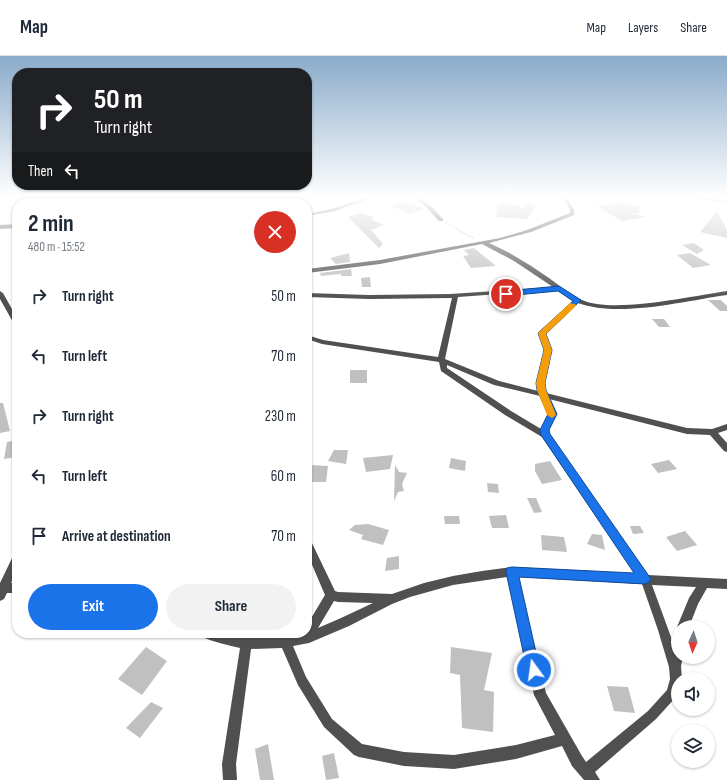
<!DOCTYPE html>
<html lang="en">
<head>
<meta charset="utf-8">
<style>
  body { margin:0; font-family:"Sofia Sans Condensed",sans-serif; background:#f2f2f3; color:#1f2937; height:100vh; display:flex; flex-direction:column; font-size:15px; white-space:nowrap }
  * { box-sizing:border-box; margin:0 }
  p { font-size:13px; color:#747a83 }
  .icon { flex:none; width:22px; height:22px; fill:none; stroke:currentColor; stroke-width:2; stroke-linecap:round; stroke-linejoin:round }
  .map { position:relative; flex:1; overflow:hidden }
  .details { position:absolute; left:12px; top:142px; width:300px; height:440px; display:flex; flex-direction:column; background:#fff; border-radius:16px; box-shadow:0 1px 3px #0004 }
  .details>* { flex:none }
  .top-card { position:absolute; left:12px; top:12px; width:300px; height:122px; border-radius:16px; box-shadow:0 1px 3px #0004; background:#202124; color:#fff; overflow:hidden }
  .needle { width:26px; rotate:183deg }
  .buttons { position:absolute; left:671px; top:564px; display:grid; gap:8px }
  .buttons a { display:grid; place-items:center; width:44px; height:44px; border-radius:50%; background:#fff; box-shadow:0 1px 3px #0004; font-size:20px }
  .pin { position:absolute; display:grid; place-items:center; width:34px; height:34px; color:#fff; margin:-17px; border:2px solid #fff; border-radius:50%; box-shadow:0 1px 4px #0007 }
  .me { position:absolute; width:44px; margin:-22px; rotate:346deg; stroke-linejoin:round; filter:drop-shadow(0 0 3px #0008) }
  .turn { display:flex; align-items:center; gap:14px; height:84px; padding:0 16px; font-size:18px }
  .turn .icon { width:52px; height:52px; stroke-width:2.5 }
  .turn b { display:block; font-size:28px; line-height:34px }
  .then { display:flex; align-items:center; height:38px; padding:0 16px; background:#0003; gap:8px; font-size:15px }
  .round { display:grid; place-items:center; flex:none; width:42px; height:42px; border-radius:21px; background:#f2f2f3 }
  .summary { display:flex; align-items:center; justify-content:space-between; height:68px; padding:0 16px }
  h1 { font-size:24px; font-weight:700; line-height:30px }
  .primary-button { display:flex; gap:8px; margin-top:auto; padding:8px 16px }
  .primary-button a { flex:1; height:46px; border-radius:24px; background:#1a73e8; color:#fff; font-size:16px; font-weight:700; line-height:46px; text-align:center }
  .primary-button a+a { background:#f2f2f3; color:#1f2937 }
  ul { padding:0; list-style:none }
  li { display:flex; align-items:center; gap:12px; height:60px; padding:0 16px }
  li div { flex:1 }
  li b { display:block; font-size:15px }
  li em { font-style:normal }
  header { display:flex; align-items:center; gap:24px; box-sizing:border-box; height:56px; padding:0 20px; background:#fff; border-bottom:1px solid #e0e1e3 }
  header strong { font-size:19px }
  nav { display:flex; gap:22px; margin-inline-start:auto; font-size:14px }
  .map>svg:first-child { display:block }
  .building { fill:#c0c0c0 }
  .lines { fill:none; stroke-linecap:round; stroke-linejoin:round }
  .path { stroke:#727272; stroke-width:1.5; stroke-dasharray:0.5 1.5; stroke-linecap:butt }
  .minor { fill:#505050; fill-rule:evenodd }
  .route { fill:#1a73e8; stroke:#114b97 }
  .slow { fill:#f59e0b }
</style>
</head>
<body>
<header>
<strong>Map</strong>
<nav><a>Map</a><a>Layers</a><a>Share</a></nav>
</header>
<div class="map">
<svg width="727" height="724" viewBox="0 0 727 724">
  <rect width="100%" height="100%" fill="#fff"/>
  <path class="building" d="M406,145L424,153L410,158L391,150Z
    M506,145L523,152L527,147L536,149L527,163L496,161L497,149Z
    M625,145L632,149L640,150L639,157H633L646,161L622,165L597,150Z
    M717,155L727,174V182L700,176Z
    M361,157L374,161L371,163L384,169L371,174L383,188L379,192L348,161Z
    M694,187L704,194L697,198L682,189Z
    M474,192L496,210L471,212L463,200L469,199L464,194Z
    M349,197L350,206L336,208L330,202Z
    M690,197L711,209L693,212L677,199Z
    M351,213L352,220H341V218L321,220L320,217Z
    M370,221L371,231H362L361,222Z
    M708,244H721L727,250V255H720Z
    M652,263H664L670,271H659Z
    M350,314H367V327H350Z
    M0,347H3L10,375L0,377Z
    M17,384V401L4,403L7,386Z
    M334,394H348L346,408L328,405Z
    M393,399L390,413L366,416L363,402Z
    M451,402L466,405L465,415L449,412Z
    M669,404L677,413L658,417L651,408Z
    M550,405L562,424L542,428L535,415V408Z
    M311,409L328,410L326,426H309Z
    M395,409L399,416L407,417L402,428L404,435L398,436L394,445Z
    M487,427L498,428L499,437L488,436Z
    M527,442H536L542,456L534,457Z
    M506,459L509,472H492L489,460Z
    M444,460H459L460,468H445Z
    M368,468L389,474L383,489L361,483L363,479L349,474L355,469Z
    M630,470H640L644,477L633,478Z
    M685,475L697,489L677,495L666,481Z
    M592,478L602,479L605,494L587,488Z
    M541,479L564,481L567,496L542,494Z
    M399,500V513L385,515L387,502Z
    M146,591L167,605L142,639L118,623Z
    M451,591L492,597L484,634L494,636L493,676L462,672L460,619L450,617Z
    M607,630L628,631L635,657L614,655Z
    M151,646L163,652L140,682L126,672Z
    M268,688L274,724H260L255,693Z
    M334,697L339,722L326,724L322,700Z"/>
  <g class="lines">
    <path class="path" d="M446,167L473,182"/>
    <path class="minor" d="M138,142H143L147,147H142Z
      M194,142H203L183,147H174Z
      M250,142H254L256,147H252Z
      M365,142H371L335,155L307,160V158L332,153Z
      M413,142C426,142 434,154 443,163V165H439L423,148Z
      M563,142H567L574,154V159L531,176L489,187C510,196 530,209 549,222C560,230 570,239 582,244C613,258 692,240 727,235V239C684,245 619,262 578,247L545,277L551,294L544,327L546,337L687,372L712,373L727,368V374L718,377L727,387V396L724,395L710,379L687,378L549,343L556,358L549,374V379L648,519L727,523V533L707,532L698,548L689,571H678V572L677,571L689,542L696,531L652,529L675,592L678,591V601H683L681,610L682,623H678V637L676,641L656,663L595,716L600,724H584L572,710L562,690L516,703L454,713L404,710L359,701L354,699L324,671L298,629L282,592L251,593L236,708L237,724H223L222,708L240,592C227,589 214,586 202,581L200,577H221L239,581L256,582H273L307,577V569L325,539L307,497V482L310,483L335,535L338,536L392,538L424,527L453,520L482,515L511,511L636,518L542,381L505,359L441,315L439,306L322,288L307,283V279L323,284L438,301L452,242L369,243L307,241V237L369,239L450,238L553,231L514,205L482,188L380,208L307,217V213L380,204L500,182L527,174L570,157V154ZM557,234L573,245L539,277L545,294L536,327L538,335L499,325L445,303L458,241ZM447,309L494,329L540,340L548,358L541,373L511,355L447,312ZM507,521L534,639L555,679L516,689L454,699L404,696L362,688L332,663L306,621L293,590L309,587L349,570L392,548L410,541L453,529ZM517,521L642,528L658,574L669,611L670,623L667,634L648,655L586,706L582,700L546,637ZM334,545L338,546L373,547L341,562L318,572Z
      M699,142H709L727,145V147L701,143Z
      M17,168V172L0,173V169Z
      M0,235L3,237L17,262V270L14,268L0,243Z
      M17,499V514L11,527H17V537H7L4,543L0,545V527L13,500Z"/>
  </g>
  <linearGradient id="sky" x2="0" y2="1"><stop stop-color="#8aabca"/><stop offset="0.58" stop-color="#fff"/><stop offset="1" stop-color="#fff" stop-opacity="0"/></linearGradient>
  <rect width="727" height="243" fill="url(#sky)"/>
  <path class="route" d="M559,230L581,244L546,278L552,294L545,327L546,334L557,358L549,374L550,378L651,523L649,526L645,528L519,521L540,614L538,619L534,621L529,619L527,614L506,516L507,512L512,511L634,517L541,379L540,374L548,358L537,334L536,327L544,294L538,277L573,245L558,235L506,240L502,238L506,235Z"/>
  <path class="slow" d="M570,247L577,249L546,278L552,294L545,327L546,334L556,359L552,362L547,359L537,334L536,327L544,294L538,277Z"/>
</svg>
<div class="buttons">
<a><svg class="needle" viewBox="-14 -14 28 28"><path d="M0-13l5 13h-10z" fill="#e53935"/><path d="M0 13l5-13h-10z" fill="#747a83"/></svg></a>
<a><svg class="icon" aria-label="sound" viewBox="0 0 24 24"><path d="M4 9h4l5-4v14l-5-4H4zM17 9q2 3 0 6"/></svg></a>
<a><svg class="icon" aria-label="layers" viewBox="0 0 24 24"><path d="M12 4l9 5-9 5-9-5zM3 14l9 5 9-5"/></svg></a>
</div>
<div class="pin" style="left:506px;top:238px;background:#d93025"><svg class="icon" aria-label="arrive" viewBox="0 0 24 24"><path d="M6 21V4h12l-3 4 3 4H6"/></svg></div>
<svg class="me" style="left:534px;top:614px" viewBox="-20 -20 40 40"><circle r="17" fill="#1a73e8" stroke="#fff" stroke-width="3"/><path d="M0-11L8 9 0 5-8 9z" fill="#fff"/></svg>
<div class="top-card">
<div class="turn"><svg class="icon" aria-label="right" viewBox="0 0 24 24"><path d="M7 20v-9h11M14 6l5 5-5 5"/></svg><div><b>50 m</b>Turn right</div></div>
<div class="then">Then<svg class="icon" aria-label="left" viewBox="0 0 24 24"><path d="M17 20v-9H6M10 6l-5 5 5 5"/></svg></div>
</div>
<section class="details">
<div class="summary"><div><h1>2 min</h1><p>480 m · 15:52</p></div><a class="round" style="background:#d93025;color:#fff"><svg class="icon" aria-label="close" viewBox="0 0 24 24"><path d="M6 6l12 12M18 6L6 18"/></svg></a></div>
<ul>
<li><svg class="icon" aria-label="right" viewBox="0 0 24 24"><path d="M7 20v-9h11M14 6l5 5-5 5"/></svg><div><b>Turn right</b></div><em>50 m</em></li>
<li><svg class="icon" aria-label="left" viewBox="0 0 24 24"><path d="M17 20v-9H6M10 6l-5 5 5 5"/></svg><div><b>Turn left</b></div><em>70 m</em></li>
<li><svg class="icon" aria-label="right" viewBox="0 0 24 24"><path d="M7 20v-9h11M14 6l5 5-5 5"/></svg><div><b>Turn right</b></div><em>230 m</em></li>
<li><svg class="icon" aria-label="left" viewBox="0 0 24 24"><path d="M17 20v-9H6M10 6l-5 5 5 5"/></svg><div><b>Turn left</b></div><em>60 m</em></li>
<li><svg class="icon" aria-label="arrive" viewBox="0 0 24 24"><path d="M6 21V4h12l-3 4 3 4H6"/></svg><div><b>Arrive at destination</b></div><em>70 m</em></li>
</ul>
<div class="primary-button"><a>Exit</a><a>Share</a></div>
</section>
</div>
</body>
</html>
